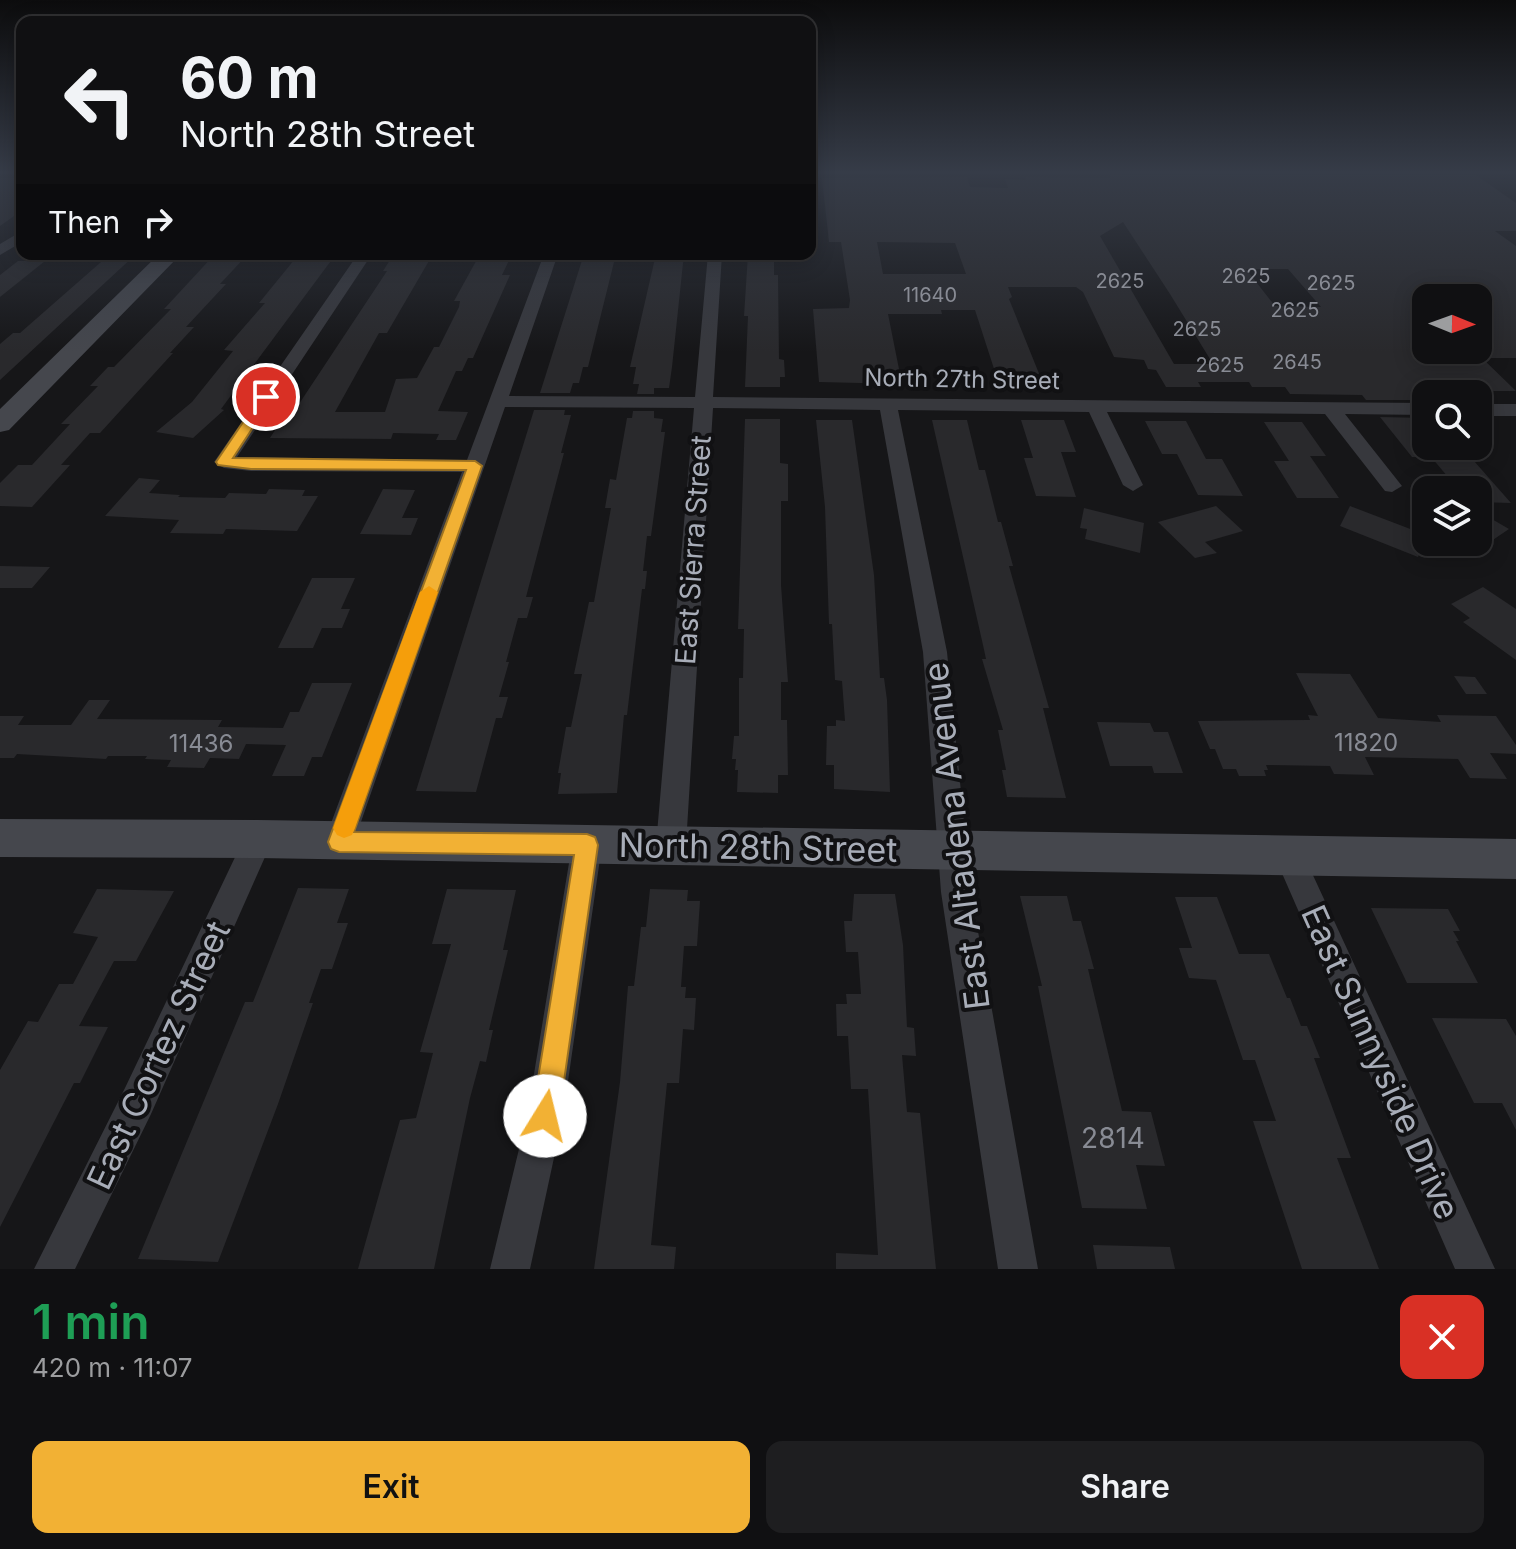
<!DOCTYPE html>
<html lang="en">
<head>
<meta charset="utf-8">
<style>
  body { margin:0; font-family:Inter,sans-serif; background:#1e1e20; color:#f1f3f6; height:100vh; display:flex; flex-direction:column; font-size:30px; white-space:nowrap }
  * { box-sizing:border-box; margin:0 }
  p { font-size:26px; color:#9c9d9f }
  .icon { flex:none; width:44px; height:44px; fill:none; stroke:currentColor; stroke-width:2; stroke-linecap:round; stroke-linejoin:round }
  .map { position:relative; height:1269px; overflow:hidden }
  .details { display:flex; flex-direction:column; background:#101012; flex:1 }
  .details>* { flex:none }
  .top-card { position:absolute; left:16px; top:16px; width:800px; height:244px; border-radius:16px; box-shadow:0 4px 20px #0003,0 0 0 2px #303032; background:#101012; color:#f1f3f6; overflow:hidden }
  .needle { width:52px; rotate:91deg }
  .controls { position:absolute; left:1412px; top:284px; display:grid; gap:16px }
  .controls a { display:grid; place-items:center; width:80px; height:80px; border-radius:16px; background:#101012; box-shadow:0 4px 20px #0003,0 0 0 2px #303032; font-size:40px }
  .pin { position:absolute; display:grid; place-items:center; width:68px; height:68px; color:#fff; margin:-34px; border:4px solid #fff; border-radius:50%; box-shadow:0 2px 8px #0007 }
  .me { position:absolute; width:88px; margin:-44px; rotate:9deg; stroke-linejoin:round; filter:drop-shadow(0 0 6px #0008) }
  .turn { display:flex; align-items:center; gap:28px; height:168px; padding:0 32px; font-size:36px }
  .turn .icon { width:104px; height:104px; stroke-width:2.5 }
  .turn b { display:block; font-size:56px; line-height:68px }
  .then { display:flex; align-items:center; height:76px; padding:0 32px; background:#0003; gap:16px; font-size:30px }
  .round { display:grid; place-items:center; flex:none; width:84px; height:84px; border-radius:16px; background:#1e1e20 }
  .head { display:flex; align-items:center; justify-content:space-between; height:136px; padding:0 32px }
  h1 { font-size:48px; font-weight:600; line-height:60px; color:#1e9e55 }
  .cta { display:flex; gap:16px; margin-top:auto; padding:16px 32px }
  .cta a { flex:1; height:92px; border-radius:16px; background:#f2b134; color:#111; font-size:32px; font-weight:600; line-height:92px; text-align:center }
  .cta a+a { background:#1e1e20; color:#f1f3f6 }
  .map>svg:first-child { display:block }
  .building { fill:#29292c; fill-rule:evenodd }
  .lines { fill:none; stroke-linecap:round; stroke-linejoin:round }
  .street { fill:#37383d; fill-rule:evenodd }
  .secondary { fill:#45474d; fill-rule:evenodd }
  .route { fill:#f2b134; stroke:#9d7322; stroke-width:2 }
  .slow { fill:#f59e0b }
  .labels { text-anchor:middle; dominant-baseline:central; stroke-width:8; stroke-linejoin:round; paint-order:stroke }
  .far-number-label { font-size:20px; fill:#888b94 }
  .far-street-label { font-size:24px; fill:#a8adb8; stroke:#111113 }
  .number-label { font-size:24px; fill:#888b94 }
  .street-label { font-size:28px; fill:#a8adb8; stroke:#111113 }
  .near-number-label { font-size:28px; fill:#888b94 }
  .near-street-label { font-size:34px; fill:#a8adb8; stroke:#111113 }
</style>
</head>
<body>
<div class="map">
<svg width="1516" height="1269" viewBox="0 0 1516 1269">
  <rect width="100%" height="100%" fill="#161618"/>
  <path class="building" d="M1110,174L1476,175L1516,203V231H1495L1516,246V358H1482L1516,391H1458L1461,394H1426V400H1366L1362,395L1290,394L1285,387H1252L1249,382H1198L1201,387H1166L1156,370L1148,369L1144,360L1114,357L1083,292L1076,287H1008L1012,297L1009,299L1040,376L996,375L975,310H941L942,314H888L902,384L819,382L813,309L849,308L850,300L841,242H829L822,178L967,177L970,187L1008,188L1005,179L1026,180L1025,177L1110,178ZM1123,222L1170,294L1213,364H1174L1100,236ZM877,242L955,243L966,274H883ZM1246,269H1288L1321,307L1275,306ZM1426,283H1457L1473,298H1478V354L1474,350H1426Z
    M0,178H22V216H14L0,226Z
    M215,254H248L220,284H226L186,327H194L170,353H173L100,433H90L61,465H70L32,507L0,506V483L18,465H32L70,424H61L98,386H90L108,367H114L171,309H164Z
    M299,254H336L221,409L224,410L193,438L156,432L192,402L233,351L224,350L265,303H259Z
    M394,254H433L387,333H379L335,412H385L396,379L417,378L434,347H439L459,307L460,301H454L480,254H512L502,275H510L473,358H468L462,371H456L438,411L468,412L456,440H436L439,434L393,433L391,439L270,438L284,416H291L387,271H383Z
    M584,254H616L588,367H583L579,383H573L570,393H540Z
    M656,254H684L672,367L669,388H654V394H637L639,384H633L636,367H630Z
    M748,254H774V275H778L779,359L784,360L785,377H780V387H745L748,316H744Z
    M109,255H135L0,380V344L13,333H20Z
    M18,261H45L0,297V275Z
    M534,410H565L564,415H571L561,453H564L526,597H533L527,618H518L506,662H509L499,697H508L502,718H496L476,792L416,791Z
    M633,411H654V418L663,419L661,432H665L651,536H647L643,571H647L645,589H642L627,715H624L617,793L558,794L561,773H558L566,727H571L582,674H574L589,602H594L611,508H605L610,479L616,480L627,418H632Z
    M1380,417L1426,418V446H1449L1462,461H1474L1511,503L1478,502V490H1459L1426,451V457H1412Z
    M745,419H780V463L788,464V501H781V585L788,682H781V720H787L788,775H778V793L737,792L738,770H735L736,759H732L734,736H739V678H743L744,629H738Z
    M816,420H852L874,575L880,678H884L887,700L890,792L834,789V765H826L827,726H836V720L845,721L842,681L835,680L832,624H829L825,507Z
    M932,420H967L979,470H985L998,522H1001L1013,566H1009L1049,708H1043L1066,798L1007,797L1002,770H1006L998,730H1003L982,659H986L983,645Z
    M1021,420H1064L1076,452H1061L1076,497L1036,496L1024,458H1033Z
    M1145,421H1186L1206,459H1222L1243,496L1198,495L1177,454H1162Z
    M1264,422H1302L1326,456H1310L1339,498H1297L1274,461H1289Z
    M139,478L160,480L149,493L180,495L178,497L225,498L229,493L266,494L269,489L305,490L302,496H318L297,531L226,529L223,534L170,533L179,520L105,516Z
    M383,489L415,490L402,518H418L411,535L360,534Z
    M1216,506L1243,531L1205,542L1217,553L1195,558L1158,522Z
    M1350,506L1426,535L1418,557L1340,526Z
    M1084,508L1144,523L1140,553L1085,539L1087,529L1080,528Z
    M1478,511L1509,529L1478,550Z
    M0,566L50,567L32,588H0Z
    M312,578H355L341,609H350L342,628H322L313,648H278Z
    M1483,587L1516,609V660L1463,622L1470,618L1451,604Z
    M1296,673L1350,674L1378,718L1441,722L1437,715L1496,716L1516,745V754L1490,753L1507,779L1470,778L1458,759L1365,757L1374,775L1334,774L1330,766L1266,765L1268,770H1264L1266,776H1239L1236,769H1223L1215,749H1210L1198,721L1310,720L1308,715L1318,716Z
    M1454,676L1475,677L1487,694H1466Z
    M312,683H352L322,757H312L304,776H272L286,745L246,744L239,759L210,758L204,768L167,767L171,760L145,759L147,756H108L106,759L17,754L14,758H0V716H24L18,725H71L89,700H110L97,719L222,720L218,727L283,728L290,712H299Z
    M1097,722L1150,723L1154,732H1168L1183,773H1154L1152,766H1110Z
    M298,888L349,889L337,923H348L332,969H321L309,1003H313L278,1104L218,1262L138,1259L245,1002H253Z
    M97,889L174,891L136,961H114L79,1026L108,1027L80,1083H74L0,1227V1070L28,1021L38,1022L59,984H73L98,937L73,933Z
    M447,889L516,890L503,950H508L489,1030H493L486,1062L480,1061L470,1098L434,1269H358L400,1120L416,1118L433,1053L420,1052L451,944H432Z
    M650,889L688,890L687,901H700L697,946H684L681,987H686L685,998H696L694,1030L683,1029L679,1083H667L651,1245L676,1247L674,1269H594L620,1082L628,986H634L641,927H646Z
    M854,894H895L903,945L907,1027L914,1028L916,1056L902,1055L907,1112L920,1113L936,1269H836V1253L878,1255L868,1089H851L848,1036H837L836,1004H847L846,994H861L858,952H846L844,921H852Z
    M1020,896H1067L1073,921H1081L1094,969H1088L1122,1111L1151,1112L1165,1166L1136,1165L1147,1209L1082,1208L1038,986H1042Z
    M1175,897H1217L1239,954H1269L1287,998H1290L1301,1026H1307L1320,1058H1314L1351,1158H1337L1379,1269H1302L1253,1121H1276L1255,1060H1243L1216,980L1189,978L1179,948H1192Z
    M1371,908L1448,909L1460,931H1453L1459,941H1456L1478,983H1407Z
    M1432,1018L1506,1019L1516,1036V1130L1502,1103H1474Z
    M1093,1245L1170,1247L1175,1269H1097Z"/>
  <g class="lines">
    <path class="street" d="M22,231V242L0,255V244Z
      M358,254H372L237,457L467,460L544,254H558L509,396L695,397L708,254H722L713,397L1426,403V415L1345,414L1402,486L1392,492L1385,491L1325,414L1107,412L1143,485L1133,491L1123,485L1089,412L898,410L947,652L971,892L1038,1269H998L941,892L923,652L880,410L713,408L686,845L681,855L671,858L661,855L656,845L694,408L505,407L354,842L349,851L339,855L329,851L324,842L462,472L251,471L224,468L214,462Z
      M1478,404H1516V416H1478Z
      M258,826L268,830L273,839L151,1114L75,1269H34L125,1088L248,830Z
      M587,832L597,835L602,845L563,1116L530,1269H490L527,1116L572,845L577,835Z
      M1289,841L1299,845L1495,1269H1455L1274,855L1279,845Z"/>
    <path class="secondary" d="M159,254H181L9,430L0,432V409Z
      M0,819L258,820L1516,839V879L258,858L0,857Z"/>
  </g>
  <linearGradient id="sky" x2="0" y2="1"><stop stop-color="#0c0c0d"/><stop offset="0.49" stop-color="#363c48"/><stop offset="1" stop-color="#363c48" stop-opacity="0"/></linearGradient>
  <rect width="1516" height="352" fill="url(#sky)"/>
  <path class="route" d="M266,393L273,397L233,458L475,461L482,466L354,832L587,834L595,837L598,845L559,1116L555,1126L545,1130L536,1126L532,1116L574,855L339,852L331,849L328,842L466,470L251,469L218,465L216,462L262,394Z"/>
  <path class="slow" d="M429,586L438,592L355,828L352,835L344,838L337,835L333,828L420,592Z"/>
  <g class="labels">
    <g class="far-number-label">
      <text x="1246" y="276">2625</text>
      <text x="1120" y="281">2625</text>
      <text x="1331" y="283">2625</text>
      <text x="930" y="295">11640</text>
      <text x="1295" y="310">2625</text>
      <text x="1197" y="329">2625</text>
      <text x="1297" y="362">2645</text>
      <text x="1220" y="365">2625</text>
    </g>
    <g class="far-street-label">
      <text transform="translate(962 379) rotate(1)">North 27th Street</text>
    </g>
    <g class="number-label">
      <text x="1366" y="742">11820</text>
      <text x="201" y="743">11436</text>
    </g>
    <g class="street-label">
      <text transform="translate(693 550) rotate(-86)">East Sierra Street</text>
    </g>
    <g class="near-number-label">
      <text x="1113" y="1138">2814</text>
    </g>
    <g class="near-street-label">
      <text transform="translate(956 836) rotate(-97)">East Altadena Avenue</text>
      <text transform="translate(758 847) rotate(1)">North 28th Street</text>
      <text transform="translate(158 1055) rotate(-65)">East Cortez Street</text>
      <text transform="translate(1381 1062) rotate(66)">East Sunnyside Drive</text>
    </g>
  </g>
</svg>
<div class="controls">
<a><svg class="needle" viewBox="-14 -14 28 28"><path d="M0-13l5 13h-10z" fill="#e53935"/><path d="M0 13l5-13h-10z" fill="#9c9d9f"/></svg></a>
<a><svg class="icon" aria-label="search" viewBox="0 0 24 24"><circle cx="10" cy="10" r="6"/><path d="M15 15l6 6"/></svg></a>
<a><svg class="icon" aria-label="layers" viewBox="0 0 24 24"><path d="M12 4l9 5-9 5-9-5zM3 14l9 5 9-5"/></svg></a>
</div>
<div class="pin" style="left:266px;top:397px;background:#d93025"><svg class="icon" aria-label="arrive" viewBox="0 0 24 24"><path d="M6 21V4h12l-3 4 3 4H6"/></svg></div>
<svg class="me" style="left:545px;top:1116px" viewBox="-20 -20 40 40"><circle r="19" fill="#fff"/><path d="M0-13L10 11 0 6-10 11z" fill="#f2b134"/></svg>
<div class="top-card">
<div class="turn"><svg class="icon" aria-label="left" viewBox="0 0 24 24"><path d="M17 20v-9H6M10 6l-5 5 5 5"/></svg><div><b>60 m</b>North 28th Street</div></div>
<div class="then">Then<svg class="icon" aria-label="right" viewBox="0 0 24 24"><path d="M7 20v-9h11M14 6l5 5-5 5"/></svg></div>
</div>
</div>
<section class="details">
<div class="head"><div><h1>1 min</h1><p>420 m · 11:07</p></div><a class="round" style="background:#d93025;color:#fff"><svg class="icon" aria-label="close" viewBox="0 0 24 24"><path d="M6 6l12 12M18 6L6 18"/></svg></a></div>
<div class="cta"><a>Exit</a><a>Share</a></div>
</section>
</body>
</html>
